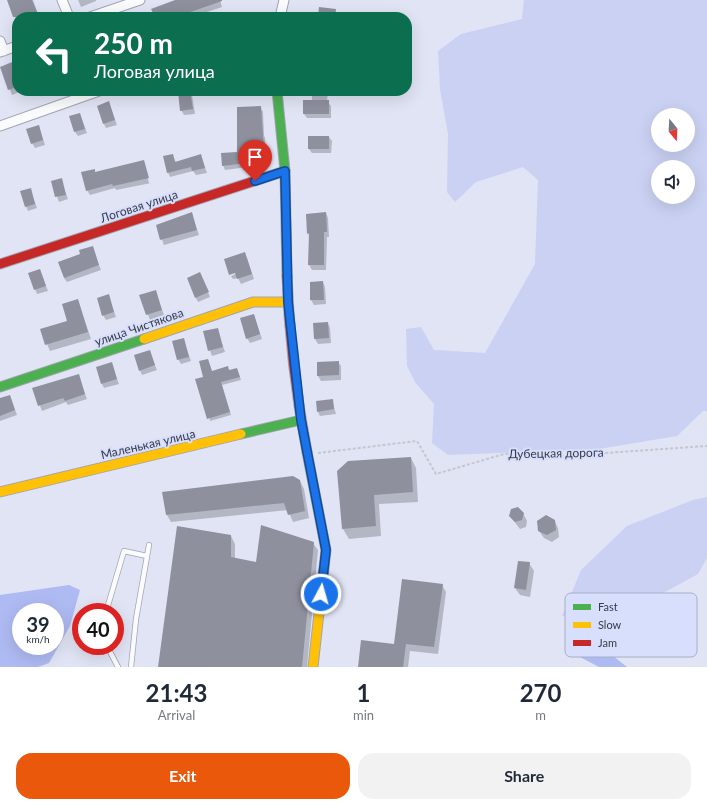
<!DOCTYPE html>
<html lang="en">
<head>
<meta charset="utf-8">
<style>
  body { margin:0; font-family:Lato,sans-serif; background:#f2f2f3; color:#1f2937; height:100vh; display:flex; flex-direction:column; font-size:15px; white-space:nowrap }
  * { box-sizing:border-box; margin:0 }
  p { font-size:13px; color:#747a83 }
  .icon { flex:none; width:22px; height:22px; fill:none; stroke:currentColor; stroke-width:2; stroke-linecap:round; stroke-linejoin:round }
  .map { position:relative; height:667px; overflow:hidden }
  .panel { display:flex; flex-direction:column; background:#fff; flex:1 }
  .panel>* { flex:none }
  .banner { position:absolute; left:12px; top:12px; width:400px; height:84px; border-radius:16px; box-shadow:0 4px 16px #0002; background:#0b6e4f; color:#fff; overflow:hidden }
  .needle { width:26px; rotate:162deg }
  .buttons { position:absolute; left:651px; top:108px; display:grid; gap:8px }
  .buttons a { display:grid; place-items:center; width:44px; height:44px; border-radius:50%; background:#fff; box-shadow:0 4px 16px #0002; font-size:20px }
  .speed { position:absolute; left:12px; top:603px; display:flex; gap:8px; font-size:20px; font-weight:700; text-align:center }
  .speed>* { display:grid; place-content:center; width:52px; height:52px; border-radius:50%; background:#fff; box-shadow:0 4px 16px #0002; line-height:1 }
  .speed small { font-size:10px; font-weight:400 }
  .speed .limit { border:6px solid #d22; background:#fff; color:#111 }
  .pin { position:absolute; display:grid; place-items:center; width:34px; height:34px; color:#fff; margin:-41px -17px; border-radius:50% 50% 50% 0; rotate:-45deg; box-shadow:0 0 4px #0007 }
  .pin .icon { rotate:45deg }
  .me { position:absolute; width:44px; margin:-22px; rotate:6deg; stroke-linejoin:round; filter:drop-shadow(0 0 3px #0008) }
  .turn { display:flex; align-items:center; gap:14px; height:84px; padding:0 16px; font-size:18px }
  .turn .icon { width:52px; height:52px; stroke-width:2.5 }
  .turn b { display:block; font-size:28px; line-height:34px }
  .eta { display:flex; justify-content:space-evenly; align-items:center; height:68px; text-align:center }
  .eta b { font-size:24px; font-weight:700; line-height:28px }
  .cta { display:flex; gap:8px; margin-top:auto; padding:8px 16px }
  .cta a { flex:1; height:46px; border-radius:16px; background:#ea580c; color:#fff; font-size:16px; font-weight:700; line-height:46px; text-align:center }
  .cta a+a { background:#f2f2f3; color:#1f2937 }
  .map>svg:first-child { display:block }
  .green { fill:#cad1f2; fill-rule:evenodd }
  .water { fill:#aebaf2; fill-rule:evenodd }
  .shadow { fill:#0003 }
  .building { fill:#8e909e }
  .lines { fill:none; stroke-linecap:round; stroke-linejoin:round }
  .lane-casing { stroke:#a1a4b1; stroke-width:6 }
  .street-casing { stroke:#a1a4b1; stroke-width:11 }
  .fast-casing { stroke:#a1a4b1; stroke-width:11 }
  .slow-casing { stroke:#a1a4b1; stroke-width:11 }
  .jam-casing { stroke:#a1a4b1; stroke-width:11 }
  .path { stroke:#c5c7ce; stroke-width:2; stroke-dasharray:3 2; stroke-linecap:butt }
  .lane { stroke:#fafbfd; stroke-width:4.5 }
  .street { stroke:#fafbfd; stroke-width:9 }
  .fast { stroke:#4caf50; stroke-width:9 }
  .slow { stroke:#ffc107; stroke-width:9 }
  .jam { stroke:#c62828; stroke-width:9 }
  .route-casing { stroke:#114b97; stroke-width:10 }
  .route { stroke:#1a73e8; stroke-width:7 }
  .labels { text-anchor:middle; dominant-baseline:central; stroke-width:4; stroke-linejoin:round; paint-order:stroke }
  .street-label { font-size:12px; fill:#373a48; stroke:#d8dffc }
  .key { fill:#d8dffc; stroke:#a8aec6; stroke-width:1 }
  .key-label { font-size:11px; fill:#373a48 }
</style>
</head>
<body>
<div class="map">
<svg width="707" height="667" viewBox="0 0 707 667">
  <rect width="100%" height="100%" fill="#e0e4f4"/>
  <path class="green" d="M524,0H707V411H703L677,436L599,449L448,455L432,443L434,404L415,382L407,366L406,329L421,327L434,350L485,353L535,264L538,180L523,167L476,182L455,202L447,192L448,134L440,89L438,51L461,34L522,19ZM658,115H688V145H658ZM658,167H688V197H658Z
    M707,497V558L698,574L627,613L562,616L581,570L627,526L693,500Z"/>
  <path class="water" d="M69,585L80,590L70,626L49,663L38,667H0V595ZM21,612H55V646H21Z
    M589,637L627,667H599L580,657L578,641Z"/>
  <path class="shadow" d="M8,0H33L39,17H17V23Z
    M78,0H96V1L81,7Z
    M179,0H220L222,7L192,17H156Z
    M335,10L338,17H319Z
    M246,13L260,14L262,17H246Z
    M17,62V91H22L12,95L1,67Z
    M182,91H190L192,95L195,114L184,115L181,110Z
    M312,91H328L327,101L331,106V118H307L304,114L312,101Z
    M109,103L117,125L106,128L104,124Z
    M260,107L263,112L264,135L265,138L266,153H262L263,173L251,174L248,167L225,170L223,165L238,152Z
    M80,114L87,133L78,136L75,132Z
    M39,126L45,145L35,148L32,143Z
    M329,137L332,141L331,153H312L309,149Z
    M172,155L176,162L201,156L207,173L196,175L193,171L170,177L168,172Z
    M144,162L149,183H151L116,190L115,188L90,195L87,190L94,170L96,173Z
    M61,180L68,199L59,202L52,182Z
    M30,189L37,208L28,211L26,206Z
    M191,213L199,235L164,245L157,226Z
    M326,213L328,218L329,237H327L326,270H312L309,265L310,238L308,233Z
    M92,247L101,270L67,282L64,278L81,254Z
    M247,258L254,279L241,284L238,278L233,279L231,276L240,272Z
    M40,270L48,291L37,294L35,289Z
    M200,273L210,297L198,302L196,298Z
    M323,282L325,287L326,304L314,305L311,300V283Z
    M155,291L164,315L150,320L141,296Z
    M108,295L116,317L106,320L103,315Z
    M78,300L91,339L50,351L41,330L68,321Z
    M254,315L262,339L250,343L247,338Z
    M328,323L330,328L331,343L318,344L315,339Z
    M217,329L225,352L212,356L204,332Z
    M183,339L191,361L181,364L178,359Z
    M149,351L157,370L142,375L140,370Z
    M208,360L212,372H238L241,380L222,385L231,415L210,421L205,377Z
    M338,362L341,366V380L321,381L318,376V363Z
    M111,363L119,384L104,388L102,384Z
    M78,376L87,399L68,405L66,402L42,411L33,388Z
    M10,396L17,415L0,421V399Z
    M332,400L336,414L320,416L318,412Z
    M411,458L416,468L418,502L379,504L381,536L349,539L343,529L338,471Z
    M300,481L304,489L309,518L293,522L288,510L171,522L167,515Z
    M523,513L527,521L526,527L520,529L510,516Z
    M554,520L558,528L559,537L552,542L544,538L539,531Z
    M231,536L235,544V559L257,563L313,543L318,550L307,667H159Z
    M529,563L534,571L530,597L520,595L515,588Z
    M442,585L446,592L438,654L410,651L408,667H359L395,646Z"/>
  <path class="building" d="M7,0H32L38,14L30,17H13Z
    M175,0H222V1L176,17H155L151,9Z
    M319,7L336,9L335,17H318Z
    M17,60V87L8,90L0,67Z
    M178,91H190L193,109L180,111Z
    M303,100H329V114H303Z
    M109,101L115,120L103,124L97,106Z
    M261,106L264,149H260L261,168L247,169V163L222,166L221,153L237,152V107Z
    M80,113L85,129L74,132L69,116Z
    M39,125L43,140L31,144L26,129Z
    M308,136H329V149H308Z
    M173,154L175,162L201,154L205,168L192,171L191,167L167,173L163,156Z
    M144,160L149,178L113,186L112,184L86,191L81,172L95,169V172Z
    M62,178L66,195L55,197L51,181Z
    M31,188L35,204L25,207L20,191Z
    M192,212L197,230L160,240L156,225Z
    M326,212L327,232H324V265H308L309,233L307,234L306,214Z
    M93,246L99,265L64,278L58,262L80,254L79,250Z
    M245,252L252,274L237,279L235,273L229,275L224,259Z
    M40,269L46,286L34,290L28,273Z
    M200,272L209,292L195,298L187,278Z
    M323,281L324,300H310V282Z
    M156,290L162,310L146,315L139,295Z
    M109,294L114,312L102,316L97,298Z
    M78,299L88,332L45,345L40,329L67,321L62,304Z
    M254,314L260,334L246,339L240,318Z
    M328,322L329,338L314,339L313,323Z
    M218,328L223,347L208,351L203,331Z
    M184,338L189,357L177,360L172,341Z
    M150,350L155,365L139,371L134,355Z
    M208,359L212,371L228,366L229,370L237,368L240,377L221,382L230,412L207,419L195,379L203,377L199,361Z
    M339,361V375L317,376V362Z
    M112,362L117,379L101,384L96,367Z
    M79,374L85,394L65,401L63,398L38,406L32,388Z
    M10,395L15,410L0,416V398Z
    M333,399L334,409L317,412L316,401Z
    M411,457L413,492L374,495L376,526L342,529L337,471L348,461Z
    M293,476L300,480L305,511L288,515L284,503L166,515L162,492Z
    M518,507L524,513L522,520L515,522L509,516L511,509Z
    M546,515L555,520L556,530L547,535L538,531L537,521Z
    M261,525L314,542L302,667H158L177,526L231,535V557L256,562Z
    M518,561L530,562L526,590L514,588Z
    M402,579L443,584L434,647L406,644L403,667H358L361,640L394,644Z"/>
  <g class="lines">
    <defs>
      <path id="lane" d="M106,612L124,551L147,556
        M107,646L118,667
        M131,667L136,619L149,545"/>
      <path id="street" d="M62,0L69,17
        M90,17L140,0
        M280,17L284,0
        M0,41L4,51
        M0,52L17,46
        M0,126L99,91"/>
      <path id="fast" d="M277,91L285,171L287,276
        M0,387L144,339
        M241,434L301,420"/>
      <path id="slow" d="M144,339L253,302H288
        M307,452L326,550L313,667
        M0,492L241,434"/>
      <path id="jam" d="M0,264L285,171
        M287,276C289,335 296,395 307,452"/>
    </defs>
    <use href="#lane" class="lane-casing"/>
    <use href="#street" class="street-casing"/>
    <use href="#fast" class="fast-casing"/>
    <use href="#slow" class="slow-casing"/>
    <use href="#jam" class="jam-casing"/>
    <path class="path" d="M318,453L417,441L436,474L504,454L576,455L707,446"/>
    <use href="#lane" class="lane"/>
    <use href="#street" class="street"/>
    <use href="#fast" class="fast"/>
    <use href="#slow" class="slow"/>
    <use href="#jam" class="jam"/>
  </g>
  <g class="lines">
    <defs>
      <path id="route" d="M255,181L285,171L288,302L301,420L326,550L321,594"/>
    </defs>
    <use href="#route" class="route-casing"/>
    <use href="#route" class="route"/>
  </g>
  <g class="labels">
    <g class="street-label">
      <text transform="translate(139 206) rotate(-18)">Логовая улица</text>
      <text transform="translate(139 327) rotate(-19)">улица Чистякова</text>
      <text transform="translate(148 444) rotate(-13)">Маленькая улица</text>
      <text transform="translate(556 453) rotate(-1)">Дубецкая дорога</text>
    </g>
  </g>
  <rect x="565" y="593" width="132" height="64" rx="6" class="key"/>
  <rect x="573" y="604" width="18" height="6" fill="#4caf50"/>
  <rect x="573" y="622" width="18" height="6" fill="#ffc107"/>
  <rect x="573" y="640" width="18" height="6" fill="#c62828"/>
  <g class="key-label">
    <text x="598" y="611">Fast</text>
    <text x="598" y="629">Slow</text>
    <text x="598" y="647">Jam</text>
  </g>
</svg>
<div class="buttons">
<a><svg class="needle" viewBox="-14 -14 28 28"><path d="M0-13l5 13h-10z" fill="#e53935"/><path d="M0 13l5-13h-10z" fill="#747a83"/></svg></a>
<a><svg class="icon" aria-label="sound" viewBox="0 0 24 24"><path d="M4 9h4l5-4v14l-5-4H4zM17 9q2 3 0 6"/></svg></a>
</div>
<div class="speed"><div>39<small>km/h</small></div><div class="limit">40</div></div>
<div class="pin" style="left:255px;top:181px;background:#d93025"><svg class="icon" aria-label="arrive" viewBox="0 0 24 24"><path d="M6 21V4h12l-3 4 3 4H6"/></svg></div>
<svg class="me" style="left:321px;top:594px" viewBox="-20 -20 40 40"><circle r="17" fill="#1a73e8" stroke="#fff" stroke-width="3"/><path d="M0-11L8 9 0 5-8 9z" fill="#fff"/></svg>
<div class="banner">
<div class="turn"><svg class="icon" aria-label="left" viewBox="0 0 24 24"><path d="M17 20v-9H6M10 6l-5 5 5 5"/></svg><div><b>250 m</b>Логовая улица</div></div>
</div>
</div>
<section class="panel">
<div class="eta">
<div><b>21:43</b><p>Arrival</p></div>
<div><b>1</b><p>min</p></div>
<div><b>270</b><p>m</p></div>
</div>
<div class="cta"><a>Exit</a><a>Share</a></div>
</section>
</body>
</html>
